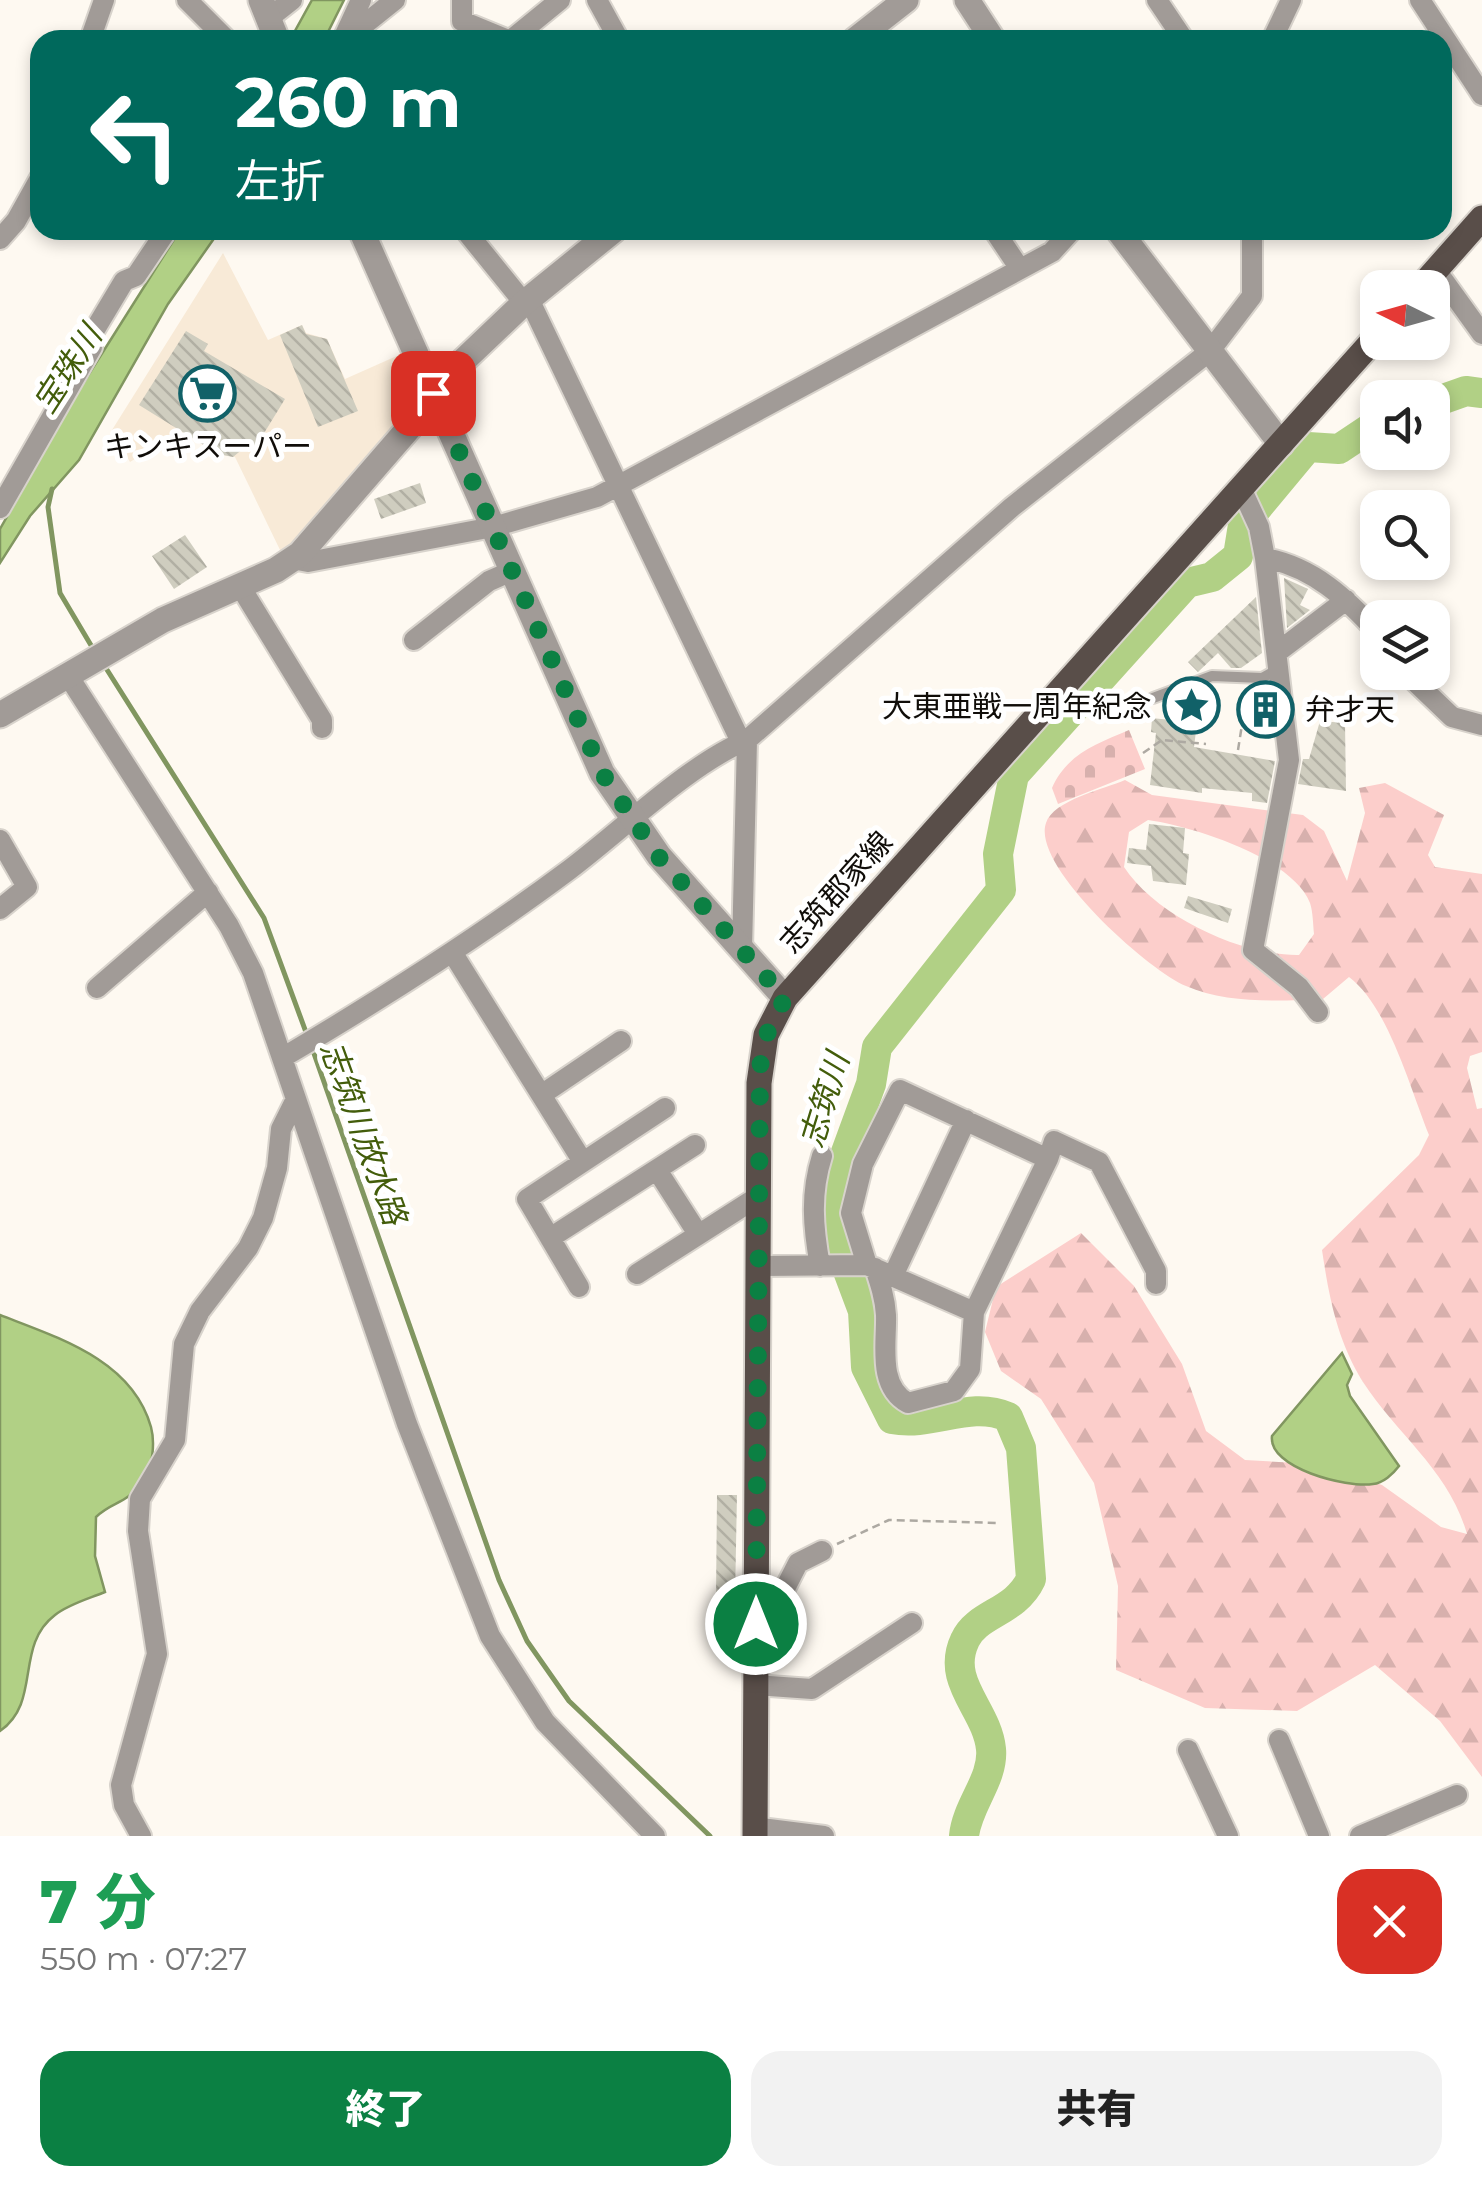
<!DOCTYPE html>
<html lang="ja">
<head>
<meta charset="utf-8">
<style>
  body { margin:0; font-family:Montserrat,"Noto Sans JP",sans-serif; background:#f2f2f2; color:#222; height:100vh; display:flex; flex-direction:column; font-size:38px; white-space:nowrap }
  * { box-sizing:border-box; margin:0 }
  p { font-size:32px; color:#767676 }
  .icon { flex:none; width:55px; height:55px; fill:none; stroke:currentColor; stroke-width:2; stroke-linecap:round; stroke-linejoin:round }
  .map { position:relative; height:1836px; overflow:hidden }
  .details { display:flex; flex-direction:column; background:#fff; flex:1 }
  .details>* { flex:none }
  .guide { position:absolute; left:30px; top:30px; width:1422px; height:210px; border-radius:30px; box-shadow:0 5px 15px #0003; background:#00695c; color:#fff; overflow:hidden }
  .needle { width:65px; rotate:275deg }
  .buttons { position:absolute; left:1360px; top:270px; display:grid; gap:20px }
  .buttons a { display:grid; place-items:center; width:90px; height:90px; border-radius:20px; background:#fff; box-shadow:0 5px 15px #0003; font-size:50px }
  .pin { position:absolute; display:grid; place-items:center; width:85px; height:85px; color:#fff; margin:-42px; border-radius:20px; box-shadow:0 5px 15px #0006 }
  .me { position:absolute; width:110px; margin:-55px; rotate:0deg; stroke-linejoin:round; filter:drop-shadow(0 0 8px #0008) }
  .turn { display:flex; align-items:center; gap:35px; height:210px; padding:0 40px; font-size:45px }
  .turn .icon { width:130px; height:130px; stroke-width:2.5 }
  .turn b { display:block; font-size:70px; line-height:85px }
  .round { display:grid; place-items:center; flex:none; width:105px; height:105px; border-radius:30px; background:#f2f2f2 }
  .headline { display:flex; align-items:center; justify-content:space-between; height:170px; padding:0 40px }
  h1 { font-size:60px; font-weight:800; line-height:75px; color:#1e9e55 }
  .primary-button { display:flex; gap:20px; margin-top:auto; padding:20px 40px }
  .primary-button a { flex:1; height:115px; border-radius:30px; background:#0b8043; color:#fff; font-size:40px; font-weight:800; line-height:115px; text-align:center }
  .primary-button a+a { background:#f2f2f2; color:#222 }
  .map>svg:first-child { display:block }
  .built { fill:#f8ead7 }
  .forest { fill:url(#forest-firs); fill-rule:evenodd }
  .cemetery { fill:url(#cemetery-stones) }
  .water { fill:#b1d085; stroke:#819660; stroke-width:2.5 }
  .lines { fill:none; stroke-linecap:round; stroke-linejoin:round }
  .stream { stroke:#819660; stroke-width:5 }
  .river { stroke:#b1d085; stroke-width:30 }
  .building { fill:url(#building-back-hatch) }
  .service-casing { stroke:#d8d3cc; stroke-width:14 }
  .minor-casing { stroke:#d8d3cc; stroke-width:24 }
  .tertiary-casing { stroke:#d8d3cc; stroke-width:29 }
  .primary-casing { stroke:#d8d3cc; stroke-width:29 }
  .path { stroke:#ada9a2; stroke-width:2.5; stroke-dasharray:8 5; stroke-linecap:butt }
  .service { stroke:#a19b97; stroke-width:10 }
  .minor { stroke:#a19b97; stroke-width:20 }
  .tertiary { stroke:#a19b97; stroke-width:25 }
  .primary { stroke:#594e49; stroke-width:25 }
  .route { stroke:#0b8043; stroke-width:18; stroke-dasharray:0 32.4 }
  .labels { text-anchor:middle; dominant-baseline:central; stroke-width:10; stroke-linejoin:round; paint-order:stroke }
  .poi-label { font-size:30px; fill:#100d09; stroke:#fff }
  .street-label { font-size:30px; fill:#100d09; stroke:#fff }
  .water-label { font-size:32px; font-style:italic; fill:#435d0b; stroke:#fff }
</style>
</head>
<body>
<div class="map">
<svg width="1482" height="1836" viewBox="0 0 1482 1836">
  <defs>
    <pattern id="forest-firs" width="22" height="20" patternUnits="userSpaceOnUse" patternTransform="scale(2.5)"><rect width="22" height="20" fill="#fccecb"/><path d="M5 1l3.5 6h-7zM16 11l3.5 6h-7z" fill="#d7b0ad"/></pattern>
    <pattern id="cemetery-stones" width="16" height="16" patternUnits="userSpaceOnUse" patternTransform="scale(2.5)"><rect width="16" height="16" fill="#fccecb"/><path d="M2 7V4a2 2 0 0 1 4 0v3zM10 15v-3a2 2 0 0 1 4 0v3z" fill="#d7b0ad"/></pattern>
    <pattern id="building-back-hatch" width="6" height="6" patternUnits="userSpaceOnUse" patternTransform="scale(2.5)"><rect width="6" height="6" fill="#cfcdbf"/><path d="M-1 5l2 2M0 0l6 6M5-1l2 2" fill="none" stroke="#b1afa3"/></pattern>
  </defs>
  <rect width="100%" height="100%" fill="#fef9f1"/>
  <path class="built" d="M223,253L268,340L302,325L306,333L327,339L345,379L399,355L412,385L401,421L302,536L281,552L235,457L218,454L180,431L130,462L112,430Z"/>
  <path class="forest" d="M1125,780L1152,795L1303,815L1324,831L1347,881L1365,813L1359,788L1385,783L1444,815L1428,855L1435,867L1482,874V1052L1470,1056L1467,1068L1477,1109L1482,1108V1777L1440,1721L1375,1665L1297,1711L1205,1708L1116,1670L1118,1586L1094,1483L1041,1399L1001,1371L985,1332L996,1287L1081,1233L1134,1286L1182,1364L1206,1431L1245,1460L1315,1464L1382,1485L1441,1527L1467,1534C1449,1470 1397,1435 1363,1382C1337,1340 1329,1297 1322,1250L1419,1155L1429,1135C1410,1088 1388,1006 1349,977L1323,999C1280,1001 1226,1004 1186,986C1149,971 1031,866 1046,823C1053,800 1105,789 1125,780ZM1148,820C1192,826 1293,858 1310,903C1313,912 1313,924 1314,934L1299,955C1241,956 1156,916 1124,867L1129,832Z"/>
  <path class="cemetery" d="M1129,730L1145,769L1058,804L1052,788C1067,754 1096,744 1129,730Z"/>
  <path class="water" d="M312,0H344L324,40H290Z
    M180,230H220L168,304L79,460L30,516L0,563V529L77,393Z
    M0,1315C59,1338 132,1360 151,1427C155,1442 153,1467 144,1480C125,1506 114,1500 96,1517L95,1556L105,1592C88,1599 69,1604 55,1615C14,1646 42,1702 0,1731Z
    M1342,1353L1352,1374L1347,1385L1350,1396L1399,1466C1393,1474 1383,1483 1373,1484C1346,1488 1268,1468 1272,1436Z"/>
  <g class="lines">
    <path class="stream" d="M52,489L48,507L60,593L95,652
      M104,665L264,918L307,1035
      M311,1045L499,1580L527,1641L569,1701L710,1836"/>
    <path class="river" d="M1432,403L1466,391L1482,393
      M964,1836C967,1805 994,1779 991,1749C987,1709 945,1682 965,1640C977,1613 1015,1613 1031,1579L1021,1448L1008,1417C969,1400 933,1427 892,1419L866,1367L863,1311L833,1231L830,1196L871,1084L877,1047L1001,890L998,854L1014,775L1187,583L1212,577L1238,556L1243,525L1308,447L1339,449L1378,423"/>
  </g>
  <path class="building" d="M302,325L306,334L327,339L358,411L318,427L280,335Z
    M186,331L208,344L204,351L285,399L253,451L244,448L233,457L218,454L139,405Z
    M420,483L426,503L381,519L374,499Z
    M185,535L207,567L174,589L152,556Z
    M1284,578L1308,589L1300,605L1310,610L1287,628Z
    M1256,597L1262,653L1241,668H1231L1218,653L1198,672L1188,662Z
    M1152,718L1197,723L1194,747L1275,761L1267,803L1252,801V793L1202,788V793L1150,785L1156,733L1151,732Z
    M1320,721L1345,723L1346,791L1298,784L1303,759H1309Z
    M1149,824L1185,828L1183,853L1189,854L1186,885L1153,881L1151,866L1127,863L1129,848L1146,850Z
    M1188,896L1232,909L1228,923L1184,908Z
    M717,1495H737L735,1598L716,1597Z"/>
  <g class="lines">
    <defs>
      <path id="service" d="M1153,698L1212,676L1262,678L1280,668
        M1186,699L1195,693L1196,685"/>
      <path id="minor" d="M187,0L227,40
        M462,0V21L508,40
        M597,0L619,40
        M1157,0L1184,40
        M1420,0L1482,95
        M268,19L292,0
        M343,39L361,0
        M90,40L104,0
        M345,40L395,0
        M511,40L560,0
        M1272,40L1291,0
        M465,230L524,303
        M994,230L1020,269
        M0,239L16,221L40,178
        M1436,270L1482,334
        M529,299L741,742
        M1241,488L1259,527L1265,558
        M0,508L92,347L91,336L124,281L136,276L167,230
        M292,559L308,562L493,527L597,497L1052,252L1072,230
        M240,586L322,720V728
        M414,640L489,581L512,571
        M1279,651L1346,600
        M1405,672L1452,717L1482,725
        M67,674L229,926L253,973L407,1424L490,1636L545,1722L655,1836
        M0,840L27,887L0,909
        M742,949L747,740
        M452,952L583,1162L665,1108
        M97,988L208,892
        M1318,1012L1299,987L1253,950L1289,760L1265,558C1313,567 1346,598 1378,633
        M282,1058C380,1000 478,938 569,870C621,831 689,764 747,740L1012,507L1210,351L1252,296V230
        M544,1093L621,1041
        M1048,1159L1054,1141L1099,1162L1156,1271V1284
        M657,1170L698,1234
        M550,1238L695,1145
        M867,1265L851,1213L863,1164L900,1090L1048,1159L974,1312L970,1369L954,1391L908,1403C877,1386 887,1343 886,1315C885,1298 880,1283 875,1268
        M759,1266L867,1265L974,1312
        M820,1266C813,1227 810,1194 822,1156
        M637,1274L759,1196
        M893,1276L966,1120
        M579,1287L527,1199L583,1162
        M756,1624L769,1620L798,1563L822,1551
        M755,1685L812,1689L912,1623
        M1279,1740L1319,1836
        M1188,1750L1228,1836
        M754,1827L824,1836
        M141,1836L124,1805L121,1785L157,1654L138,1531L140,1499L175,1440L184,1344L200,1311L248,1248L263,1218L277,1168L281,1129L296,1099
        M1360,1836L1457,1795"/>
      <path id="tertiary" d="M261,0L277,40
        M967,0L993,40
        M855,40L906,0
        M361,230L602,773L659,856L785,998
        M1118,230L1281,444
        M0,715L163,620L276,570L300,554L422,413L442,381L524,303L614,230"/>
      <path id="primary" d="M1420,288L1482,218
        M755,1836L759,1083L766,1035L785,998L1378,335"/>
    </defs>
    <use href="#service" class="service-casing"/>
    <use href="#minor" class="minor-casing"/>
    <use href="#tertiary" class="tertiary-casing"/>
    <use href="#primary" class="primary-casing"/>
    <path class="path" d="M1238,750L1247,693
      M1143,753L1162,740L1206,744
      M837,1544L889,1520L1000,1523"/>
    <use href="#service" class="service"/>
    <use href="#minor" class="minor"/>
    <use href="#tertiary" class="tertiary"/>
    <use href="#primary" class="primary"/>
  </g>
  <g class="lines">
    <path class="route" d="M433,393L602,773L658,856L785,998L766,1036L760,1067L756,1624"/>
  </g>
  <defs>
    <symbol id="supermarket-ring" viewBox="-11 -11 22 22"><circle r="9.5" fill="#fff" stroke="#116168" stroke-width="1.5"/><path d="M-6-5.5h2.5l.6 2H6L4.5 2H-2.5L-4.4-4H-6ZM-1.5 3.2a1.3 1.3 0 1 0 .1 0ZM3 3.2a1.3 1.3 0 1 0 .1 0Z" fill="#116168"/></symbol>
    <symbol id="sight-ring" viewBox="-11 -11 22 22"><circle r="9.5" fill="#fff" stroke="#116168" stroke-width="1.5"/><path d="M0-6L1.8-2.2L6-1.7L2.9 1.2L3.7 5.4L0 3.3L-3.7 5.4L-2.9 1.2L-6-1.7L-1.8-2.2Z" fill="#116168"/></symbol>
    <symbol id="building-ring" viewBox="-11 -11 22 22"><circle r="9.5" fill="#fff" stroke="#116168" stroke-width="1.5"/><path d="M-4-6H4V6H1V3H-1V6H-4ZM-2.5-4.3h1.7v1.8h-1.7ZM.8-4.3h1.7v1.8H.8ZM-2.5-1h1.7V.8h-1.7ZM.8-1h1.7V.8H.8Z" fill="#116168"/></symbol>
  </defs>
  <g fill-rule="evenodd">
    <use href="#supermarket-ring" x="176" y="362" width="63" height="63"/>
    <use href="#sight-ring" x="1160" y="674" width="63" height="63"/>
    <use href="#building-ring" x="1234" y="678" width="63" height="63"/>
  </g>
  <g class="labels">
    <g class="poi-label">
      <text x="208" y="446">キンキスーパー</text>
      <text x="1152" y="706" text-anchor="end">大東亜戦一周年紀念</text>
      <text x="1305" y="709" text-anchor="start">弁才天</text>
    </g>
    <g class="street-label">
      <text transform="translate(836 892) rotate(-48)">志筑郡家線</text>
    </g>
    <g class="water-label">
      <text transform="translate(67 369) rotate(-57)">宝珠川</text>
      <text transform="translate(824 1100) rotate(-73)">志筑川</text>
      <text transform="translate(364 1133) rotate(70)">志筑川放水路</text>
    </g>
  </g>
</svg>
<div class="buttons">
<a><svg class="needle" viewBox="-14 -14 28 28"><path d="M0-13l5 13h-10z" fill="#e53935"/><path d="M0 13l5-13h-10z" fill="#767676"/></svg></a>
<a><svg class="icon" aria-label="sound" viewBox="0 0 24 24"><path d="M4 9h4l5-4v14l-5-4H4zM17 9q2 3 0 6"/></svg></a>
<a><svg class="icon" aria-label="search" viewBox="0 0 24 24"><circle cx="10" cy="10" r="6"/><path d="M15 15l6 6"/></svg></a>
<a><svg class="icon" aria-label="layers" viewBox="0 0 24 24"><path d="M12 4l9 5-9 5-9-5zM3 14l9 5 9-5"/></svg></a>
</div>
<div class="pin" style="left:433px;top:393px;background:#d93025"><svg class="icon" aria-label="arrive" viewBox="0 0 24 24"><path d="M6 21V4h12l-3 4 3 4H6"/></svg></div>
<svg class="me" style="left:756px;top:1624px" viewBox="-20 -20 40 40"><circle r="17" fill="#0b8043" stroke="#fff" stroke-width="3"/><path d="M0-11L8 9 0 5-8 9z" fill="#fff"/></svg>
<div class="guide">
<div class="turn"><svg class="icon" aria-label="left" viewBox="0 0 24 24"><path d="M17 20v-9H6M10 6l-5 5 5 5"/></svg><div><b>260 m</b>左折</div></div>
</div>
</div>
<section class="details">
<div class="headline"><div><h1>7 分</h1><p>550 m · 07:27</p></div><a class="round" style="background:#d93025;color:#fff"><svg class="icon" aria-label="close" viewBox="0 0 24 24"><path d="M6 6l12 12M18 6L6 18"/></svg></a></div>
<div class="primary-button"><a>終了</a><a>共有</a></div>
</section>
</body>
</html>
